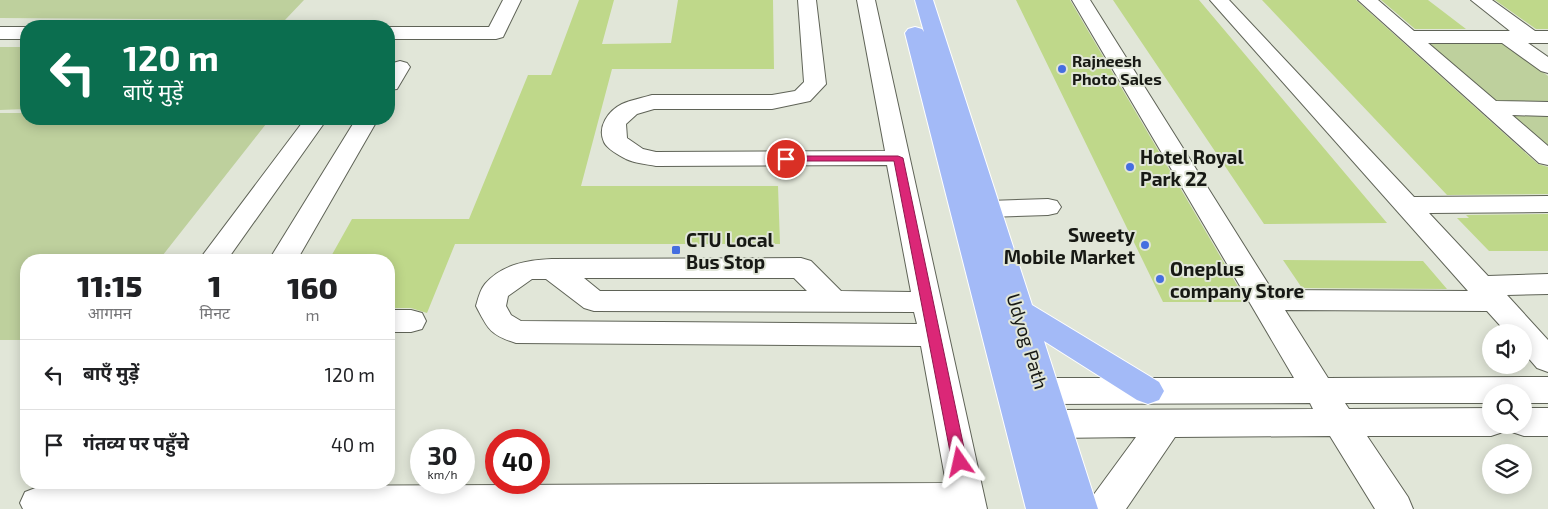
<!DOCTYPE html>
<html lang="hi">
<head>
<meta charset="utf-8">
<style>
  body { margin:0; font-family:"Exo 2","Noto Sans Devanagari",sans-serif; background:#f2f2f2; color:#202124; height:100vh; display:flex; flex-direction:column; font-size:19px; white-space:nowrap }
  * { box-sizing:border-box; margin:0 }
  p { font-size:16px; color:#757577 }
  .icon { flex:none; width:28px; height:28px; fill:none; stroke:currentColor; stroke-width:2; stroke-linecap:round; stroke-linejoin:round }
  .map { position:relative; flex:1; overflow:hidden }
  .panel { position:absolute; left:20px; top:254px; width:375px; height:235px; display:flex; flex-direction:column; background:#fff; border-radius:20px; box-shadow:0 2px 12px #0003 }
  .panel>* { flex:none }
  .top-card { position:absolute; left:20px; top:20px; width:375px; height:105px; border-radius:20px; box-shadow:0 2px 12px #0003; background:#0b6e4f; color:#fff; overflow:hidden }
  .tools { position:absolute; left:1482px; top:324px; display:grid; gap:10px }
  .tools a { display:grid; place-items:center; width:50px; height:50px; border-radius:50%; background:#fff; box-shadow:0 2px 12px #0003; font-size:25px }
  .speed { position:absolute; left:410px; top:429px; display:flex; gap:10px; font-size:25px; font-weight:700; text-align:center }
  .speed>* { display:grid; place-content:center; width:65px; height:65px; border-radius:50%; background:#fff; box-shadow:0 2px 12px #0003; line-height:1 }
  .speed small { font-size:12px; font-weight:400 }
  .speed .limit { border:8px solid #d22; background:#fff; color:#111 }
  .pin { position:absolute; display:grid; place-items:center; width:42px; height:42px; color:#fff; margin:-21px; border:2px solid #fff; border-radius:50%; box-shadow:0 1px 5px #0007 }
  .me { position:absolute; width:55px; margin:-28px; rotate:349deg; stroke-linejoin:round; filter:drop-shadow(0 0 4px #0008) }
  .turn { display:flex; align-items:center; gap:18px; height:105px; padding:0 20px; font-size:22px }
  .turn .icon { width:65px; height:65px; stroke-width:2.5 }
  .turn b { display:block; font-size:35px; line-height:42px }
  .eta { display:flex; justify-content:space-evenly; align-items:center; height:85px; text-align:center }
  .eta b { font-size:30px; font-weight:800; line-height:35px }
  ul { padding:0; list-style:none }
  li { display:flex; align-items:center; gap:15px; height:70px; padding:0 20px; border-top:1px solid #e0e0e0 }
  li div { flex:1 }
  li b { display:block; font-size:19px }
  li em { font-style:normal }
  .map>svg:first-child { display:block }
  .green { fill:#bed09d }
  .building { fill:#bfd88a }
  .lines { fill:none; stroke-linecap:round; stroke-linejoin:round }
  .minor-casing { stroke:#5f6357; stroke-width:2 }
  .major-casing { stroke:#fff; stroke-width:2 }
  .minor { fill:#fff; fill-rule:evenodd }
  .major { fill:#a3baf7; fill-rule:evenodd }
  .route { fill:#db2777; stroke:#8e194d }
  .poi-dot { fill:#456ee0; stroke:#e1e6d8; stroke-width:2 }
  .labels { text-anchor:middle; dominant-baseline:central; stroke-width:4; stroke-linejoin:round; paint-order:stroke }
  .far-poi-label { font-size:16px; font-weight:bold; fill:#171914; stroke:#e1e6d8; text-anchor:start }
  .poi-label { font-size:19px; font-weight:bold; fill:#171914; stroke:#e1e6d8; text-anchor:start }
  .street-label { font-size:19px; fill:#171914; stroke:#e1e6d8 }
</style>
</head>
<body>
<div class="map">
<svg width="1548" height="509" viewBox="0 0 1548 509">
  <rect width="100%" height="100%" fill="#e1e6d8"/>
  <path class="green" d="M0,0H304L285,20L0,18Z
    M1421,41H1501L1548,76V102L1494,103Z
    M0,47H26V109L0,110Z
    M0,113H26V119H270L159,260H26V340H0Z
    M1506,114H1548V149Z"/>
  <path class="building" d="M579,0H614L602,44L671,43L678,0H773L774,69H612L581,186H778L780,244H455L427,313L411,308H389V260H329L352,219H469L528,75H551Z
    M1016,0H1070L1247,302H1163Z
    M1113,0H1199L1387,223L1264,224Z
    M1262,0H1356L1538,164L1548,167V194L1447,195Z
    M1381,0H1428L1466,29H1415Z
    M1495,0H1548V29H1536Z
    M1548,214V251H1489L1457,218H1469L1466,215Z
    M1283,260L1423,261L1447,289L1302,288Z"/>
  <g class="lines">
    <defs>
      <path id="minor" d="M503,0H521L503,37L496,39H389V27H489Z
        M798,0H816L826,84L810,101L772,109H654L637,114L626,124L627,138L643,149L656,152L885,151L857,0H875L987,509H23L20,503L25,492L38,487L946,483L921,346L516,343C490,335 488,329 476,306C478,299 480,290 485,284C502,264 528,260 552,259L801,258L811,261L841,291L911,292L887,165L656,166C646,164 634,163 626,159C619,155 607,149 604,142C597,127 608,111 622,104C631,100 642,98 652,95H772L795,91L804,82ZM584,278H794L807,291H600ZM532,279H546L584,308L594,311L914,312L917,324L521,321L511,315L506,306L508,296Z
        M1072,0H1090L1272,290L1468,291L1210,0H1229L1414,197L1548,196V212L1429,213L1488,276L1548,274V294L1507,295L1548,340V372L1537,368L1524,353V332H1506L1487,311L1285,310L1328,378L1548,377V403H1524V392H1491V403H1345L1349,409L1491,408V425H1506L1503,432L1491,436H1367L1408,497L1413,509H1375L1330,436L1175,437L1126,509H1087L1092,497L1136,437L1054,438L1042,434L1037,424L1042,414L1054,410L1313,409L1310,403L1044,404L1033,400L1028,391L1033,382L1044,378H1294Z
        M1358,0H1378L1414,31H1510L1471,0H1492L1535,31H1548V43H1528L1548,57V73L1541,71L1502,43H1428L1496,101L1548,102V116L1512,115L1548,146V165L1539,163Z
        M0,27H26V39H0Z
        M400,61L407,63L410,67L397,89L389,90V68L393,63Z
        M305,119H327L227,260H199Z
        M356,119H378L297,260H269Z
        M1048,199L1057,201L1061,207L1057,213L1048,215L988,217L979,215L975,209L979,203L988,201Z
        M389,310H411L422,313L426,321L422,329L411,332H389Z
        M1524,408H1548V436H1524L1512,432L1509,425H1524Z"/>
      <path id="major" d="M915,0H933L1032,305L1159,382L1164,391L1159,400L1148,404L1137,400L1044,341L1098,509H1026L905,33L908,29L915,27L922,29L924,32Z"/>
    </defs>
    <use href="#minor" class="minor-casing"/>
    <use href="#major" class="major-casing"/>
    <use href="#minor" class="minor"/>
    <use href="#major" class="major"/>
  </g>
  <path class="route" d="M786,156H898L903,158L967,462L965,466L960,468L954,466L952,462L894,161H783L781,159Z"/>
  <g class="poi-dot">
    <circle cx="1062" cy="69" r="5"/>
    <circle cx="1130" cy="167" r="5"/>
    <circle cx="1145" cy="245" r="5"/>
    <rect x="671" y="245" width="10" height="10" rx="2.5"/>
    <circle cx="1160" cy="279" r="5"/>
  </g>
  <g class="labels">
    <g class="far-poi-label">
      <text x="1072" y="60">Rajneesh<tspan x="1072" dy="18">Photo Sales</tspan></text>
    </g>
    <g class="poi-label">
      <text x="1140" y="156">Hotel Royal<tspan x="1140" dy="22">Park 22</tspan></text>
      <text x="1135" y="234" text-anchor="end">Sweety<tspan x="1135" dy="22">Mobile Market</tspan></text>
      <text x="686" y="239">CTU Local<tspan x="686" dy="22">Bus Stop</tspan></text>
      <text x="1170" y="268">Oneplus<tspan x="1170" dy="22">company Store</tspan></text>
    </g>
    <g class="street-label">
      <text transform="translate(1028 341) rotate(73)">Udyog Path</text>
    </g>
  </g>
</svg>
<div class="tools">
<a><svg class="icon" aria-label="sound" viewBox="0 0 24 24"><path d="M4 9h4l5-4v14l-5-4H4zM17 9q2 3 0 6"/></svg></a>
<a><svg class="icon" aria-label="search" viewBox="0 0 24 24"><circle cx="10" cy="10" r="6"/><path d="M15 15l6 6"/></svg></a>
<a><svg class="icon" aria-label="layers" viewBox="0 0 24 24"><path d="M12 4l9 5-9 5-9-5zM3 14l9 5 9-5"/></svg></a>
</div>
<div class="speed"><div>30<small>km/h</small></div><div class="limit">40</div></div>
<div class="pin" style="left:786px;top:159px;background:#d93025"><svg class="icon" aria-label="arrive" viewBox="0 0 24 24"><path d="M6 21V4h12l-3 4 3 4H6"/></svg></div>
<svg class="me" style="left:960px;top:462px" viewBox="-20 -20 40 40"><path d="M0-17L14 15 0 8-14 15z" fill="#db2777" stroke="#fff" stroke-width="4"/></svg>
<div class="top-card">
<div class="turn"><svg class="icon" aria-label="left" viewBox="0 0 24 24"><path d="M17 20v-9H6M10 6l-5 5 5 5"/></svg><div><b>120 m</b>बाएँ मुड़ें</div></div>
</div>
<section class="panel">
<div class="eta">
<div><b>11:15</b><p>आगमन</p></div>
<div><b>1</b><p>मिनट</p></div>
<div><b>160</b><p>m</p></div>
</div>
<ul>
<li><svg class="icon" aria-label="left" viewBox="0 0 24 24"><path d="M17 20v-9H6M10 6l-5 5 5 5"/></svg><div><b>बाएँ मुड़ें</b></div><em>120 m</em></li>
<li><svg class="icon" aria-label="arrive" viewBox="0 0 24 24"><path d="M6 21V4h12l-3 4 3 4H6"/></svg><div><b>गंतव्य पर पहुँचे</b></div><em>40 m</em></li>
</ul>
</section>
</div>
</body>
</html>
